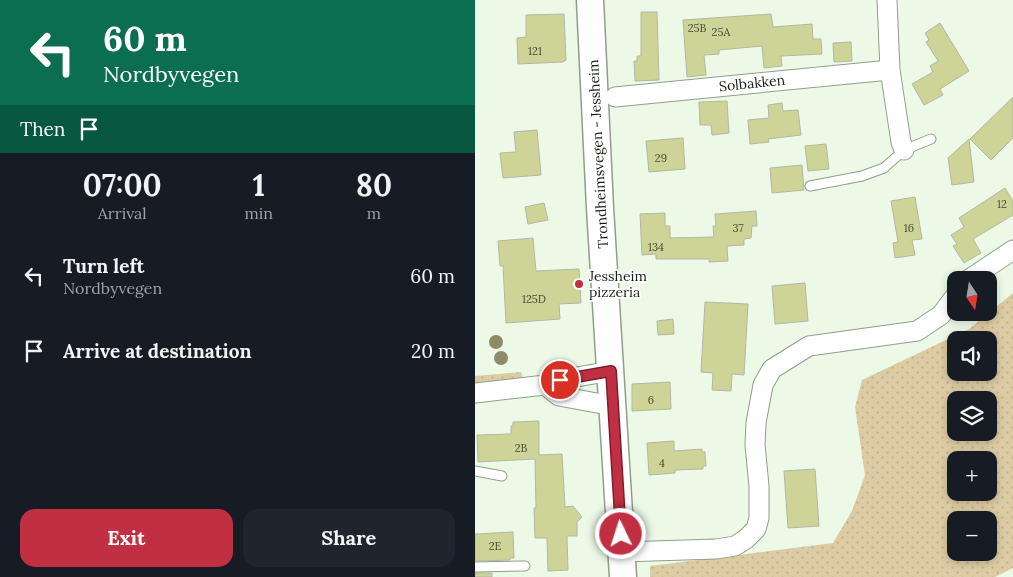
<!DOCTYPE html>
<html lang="en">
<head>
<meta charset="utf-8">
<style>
  body { margin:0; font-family:Lora,serif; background:#20242c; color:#f1f3f6; height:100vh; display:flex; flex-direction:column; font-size:19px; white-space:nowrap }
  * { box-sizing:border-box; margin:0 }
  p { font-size:16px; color:#9ea1a6 }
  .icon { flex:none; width:28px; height:28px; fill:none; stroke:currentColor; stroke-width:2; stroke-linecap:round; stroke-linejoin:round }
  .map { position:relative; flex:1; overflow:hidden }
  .panel { display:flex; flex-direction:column; background:#171b24; width:475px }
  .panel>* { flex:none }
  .guide { background:#0b6e4f; color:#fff; overflow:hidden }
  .needle { width:32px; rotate:168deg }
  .buttons { position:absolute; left:472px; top:271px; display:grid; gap:10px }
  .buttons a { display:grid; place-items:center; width:50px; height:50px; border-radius:10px; background:#171b24; box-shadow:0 2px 8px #0003; font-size:25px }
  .pin { position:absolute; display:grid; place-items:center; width:42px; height:42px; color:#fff; margin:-21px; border:2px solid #fff; border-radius:50%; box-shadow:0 1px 5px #0007 }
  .me { position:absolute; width:55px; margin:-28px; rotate:356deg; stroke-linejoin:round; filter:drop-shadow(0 0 4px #0008) }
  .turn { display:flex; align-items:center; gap:18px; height:105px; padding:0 20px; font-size:22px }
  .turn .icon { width:65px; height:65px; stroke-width:2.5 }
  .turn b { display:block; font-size:35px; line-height:42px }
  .then { display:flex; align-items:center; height:48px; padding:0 20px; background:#0003; gap:10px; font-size:19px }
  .eta { display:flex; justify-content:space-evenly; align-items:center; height:85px; text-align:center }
  .eta b { font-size:30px; font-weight:800; line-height:35px }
  .primary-button { display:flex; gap:10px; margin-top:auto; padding:10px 20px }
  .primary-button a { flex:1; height:58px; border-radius:15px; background:#c02f42; color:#fff; font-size:20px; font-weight:800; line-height:58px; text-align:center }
  .primary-button a+a { background:#20242c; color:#f1f3f6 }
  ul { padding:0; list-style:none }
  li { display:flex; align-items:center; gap:15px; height:75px; padding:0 20px }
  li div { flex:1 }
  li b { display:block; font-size:19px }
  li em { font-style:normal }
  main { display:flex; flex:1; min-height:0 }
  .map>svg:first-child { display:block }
  .green { fill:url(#green-dots); fill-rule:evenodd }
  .building { fill:#ced498; stroke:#b4b7a2 }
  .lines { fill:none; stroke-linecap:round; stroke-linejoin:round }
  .lane-casing { stroke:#929e8c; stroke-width:11 }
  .street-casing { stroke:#929e8c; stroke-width:21 }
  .secondary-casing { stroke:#929e8c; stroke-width:29 }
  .lane { stroke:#fff; stroke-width:9 }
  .street { stroke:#fff; stroke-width:19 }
  .secondary { stroke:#fff; stroke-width:26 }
  .tree { fill:#8e8b68 }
  .route-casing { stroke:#7d1f2b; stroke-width:12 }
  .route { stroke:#c02f42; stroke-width:9 }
  .poi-dot { fill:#c02f42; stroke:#fff; stroke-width:2 }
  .labels { text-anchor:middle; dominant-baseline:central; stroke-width:4; stroke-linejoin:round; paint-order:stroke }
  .number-label { font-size:11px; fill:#464c37 }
  .street-label { font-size:14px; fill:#191e17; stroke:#fff }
  .poi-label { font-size:14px; fill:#191e17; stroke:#fff; text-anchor:start }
</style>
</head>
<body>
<main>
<section class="panel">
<div class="guide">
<div class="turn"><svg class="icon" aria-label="left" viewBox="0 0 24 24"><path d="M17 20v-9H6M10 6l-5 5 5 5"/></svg><div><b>60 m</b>Nordbyvegen</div></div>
<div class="then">Then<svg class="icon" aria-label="arrive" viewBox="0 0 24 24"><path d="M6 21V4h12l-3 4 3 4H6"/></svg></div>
</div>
<div class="eta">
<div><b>07:00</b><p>Arrival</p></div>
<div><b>1</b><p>min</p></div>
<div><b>80</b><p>m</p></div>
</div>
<ul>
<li><svg class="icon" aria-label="left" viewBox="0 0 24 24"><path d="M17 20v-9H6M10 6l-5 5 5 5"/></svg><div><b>Turn left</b><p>Nordbyvegen</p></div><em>60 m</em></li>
<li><svg class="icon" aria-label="arrive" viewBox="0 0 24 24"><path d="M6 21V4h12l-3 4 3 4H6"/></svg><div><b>Arrive at destination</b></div><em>20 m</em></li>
</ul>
<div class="primary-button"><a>Exit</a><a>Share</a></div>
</section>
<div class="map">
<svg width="538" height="577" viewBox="0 0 538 577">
  <defs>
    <pattern id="green-dots" width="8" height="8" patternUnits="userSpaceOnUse" patternTransform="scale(1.25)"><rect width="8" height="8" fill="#ddcca3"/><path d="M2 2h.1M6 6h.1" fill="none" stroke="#bdaf8c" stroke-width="1.8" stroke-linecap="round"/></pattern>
  </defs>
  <rect width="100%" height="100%" fill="#ecf9e7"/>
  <path class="green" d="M538,293V568L520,577H175V566L358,543L377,511L390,475L380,407L387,380L494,329ZM481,340H514V372H481ZM481,400H514V432H481ZM481,460H514V492H481ZM481,520H514V552H481Z
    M46,372L48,379L0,384V376Z"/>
  <path class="building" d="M166,12H182L184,80L160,81L159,61H162V56H166Z
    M89,14L91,60L88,62L43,64L42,38L51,37V15Z
    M296,14L298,27L337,24L338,39H346L347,54L306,56L307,66L289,68L287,46L244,50V54L229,55L231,75L212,77L208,20Z
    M465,23L494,71L465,89L468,95L449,105L437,84L458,72L455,66L463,61L451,42L454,40L450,33Z
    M376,42L377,61L359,62L358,43Z
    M538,97V138L516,160L495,139Z
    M252,101L254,133L237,135L236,125H225L224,102Z
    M307,103L308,111L323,110L326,135L293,139L294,142L275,144L273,120L294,118L293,105Z
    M62,130L66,175L28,178L25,153L41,152L39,132Z
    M208,138L210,169L174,172L171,141Z
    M494,139L499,182L477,185L473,158Z
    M351,144L354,169L333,171L330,146Z
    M327,165L329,190L297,193L295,168Z
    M530,188L538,201V215L498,239L506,253L489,263L478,246L482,244L476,235L489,227L484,218Z
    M440,197L447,239L437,240L440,255L420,258L418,243L423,242L416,201Z
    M69,203L73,220L53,224L50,207Z
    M281,211L282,226H277L276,238L269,239V245L252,246L253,261L234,262V259H181V254L167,255L165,214L190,213V226H195V238L239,237L238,226H241L240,214Z
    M58,238L61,271L104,269L106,303L84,304L85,319L31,323L28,266H25L23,241Z
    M330,283L333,321L300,324L297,286Z
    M230,302L273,304L269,375L257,374L256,391L237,390L238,373L226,372Z
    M198,319L199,334L183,335L182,321Z
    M195,382L196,409L157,411V384Z
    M64,421V455L87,454L90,507L98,506L107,517L102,522V536H92L93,570L73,571L72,538H60L59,508H61L60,459L3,462L2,435L36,434V426H38V422Z
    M199,441V451L227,449V452H230L231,466H228V469L200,470V473L174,475L172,443Z
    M340,469L344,526L313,528L309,471Z
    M38,532L39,558H35V560L0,561V534Z
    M0,573H17V577H0Z"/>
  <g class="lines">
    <defs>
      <path id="lane" d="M335,186L387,176L409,168L429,150L456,139
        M0,471L27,476
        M0,567L50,566"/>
      <path id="street" d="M412,0L415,70L426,142L429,150
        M140,97L415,70
        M493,280L538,250
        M70,385L84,396L138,406
        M0,393L70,385L85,380L136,371
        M147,552L241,549L260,546L271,539L281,529L284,518V486L280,445L281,423L288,385L297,369L334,346L442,331L466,315L481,295"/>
      <path id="secondary" d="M115,0L125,208L148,577"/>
    </defs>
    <use href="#lane" class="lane-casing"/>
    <use href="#street" class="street-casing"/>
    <use href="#secondary" class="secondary-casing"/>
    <use href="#lane" class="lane"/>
    <use href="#street" class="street"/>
    <use href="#secondary" class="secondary"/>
  </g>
  <g class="tree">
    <circle cx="21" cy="342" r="7"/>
    <circle cx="26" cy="358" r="7"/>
  </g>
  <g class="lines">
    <defs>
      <path id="route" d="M85,380L136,371L146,534"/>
    </defs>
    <use href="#route" class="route-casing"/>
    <use href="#route" class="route"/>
  </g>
  <circle class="poi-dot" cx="104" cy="284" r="5"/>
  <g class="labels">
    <g class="number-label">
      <text x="222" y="28">25B</text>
      <text x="246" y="32">25A</text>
      <text x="60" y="51">121</text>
      <text x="186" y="158">29</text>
      <text x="527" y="204">12</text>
      <text x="263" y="228">37</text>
      <text x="434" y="228">16</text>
      <text x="181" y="247">134</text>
      <text x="59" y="299">125D</text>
      <text x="176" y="400">6</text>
      <text x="46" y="448">2B</text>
      <text x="187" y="463">4</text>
      <text x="20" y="546">2E</text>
    </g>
    <g class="street-label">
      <text transform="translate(277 83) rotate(-6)">Solbakken</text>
      <text transform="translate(123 154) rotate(-93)">Trondheimsvegen - Jessheim</text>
    </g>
    <g class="poi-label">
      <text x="114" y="276">Jessheim<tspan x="114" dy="16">pizzeria</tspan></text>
    </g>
  </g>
</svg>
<div class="buttons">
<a><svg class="needle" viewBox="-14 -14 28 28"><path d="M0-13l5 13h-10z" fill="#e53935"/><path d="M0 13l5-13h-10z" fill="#9ea1a6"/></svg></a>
<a><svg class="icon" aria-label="sound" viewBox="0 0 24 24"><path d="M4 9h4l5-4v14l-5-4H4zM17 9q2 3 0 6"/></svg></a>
<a><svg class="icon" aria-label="layers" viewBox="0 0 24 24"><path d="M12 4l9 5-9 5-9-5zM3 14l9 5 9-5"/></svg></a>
<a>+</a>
<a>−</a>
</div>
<div class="pin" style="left:85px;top:380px;background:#d93025"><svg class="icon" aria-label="arrive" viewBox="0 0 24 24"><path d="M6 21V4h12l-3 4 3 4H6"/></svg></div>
<svg class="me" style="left:146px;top:534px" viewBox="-20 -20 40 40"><circle r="17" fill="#c02f42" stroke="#fff" stroke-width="3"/><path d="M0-11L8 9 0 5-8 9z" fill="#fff"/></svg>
</div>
</main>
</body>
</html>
